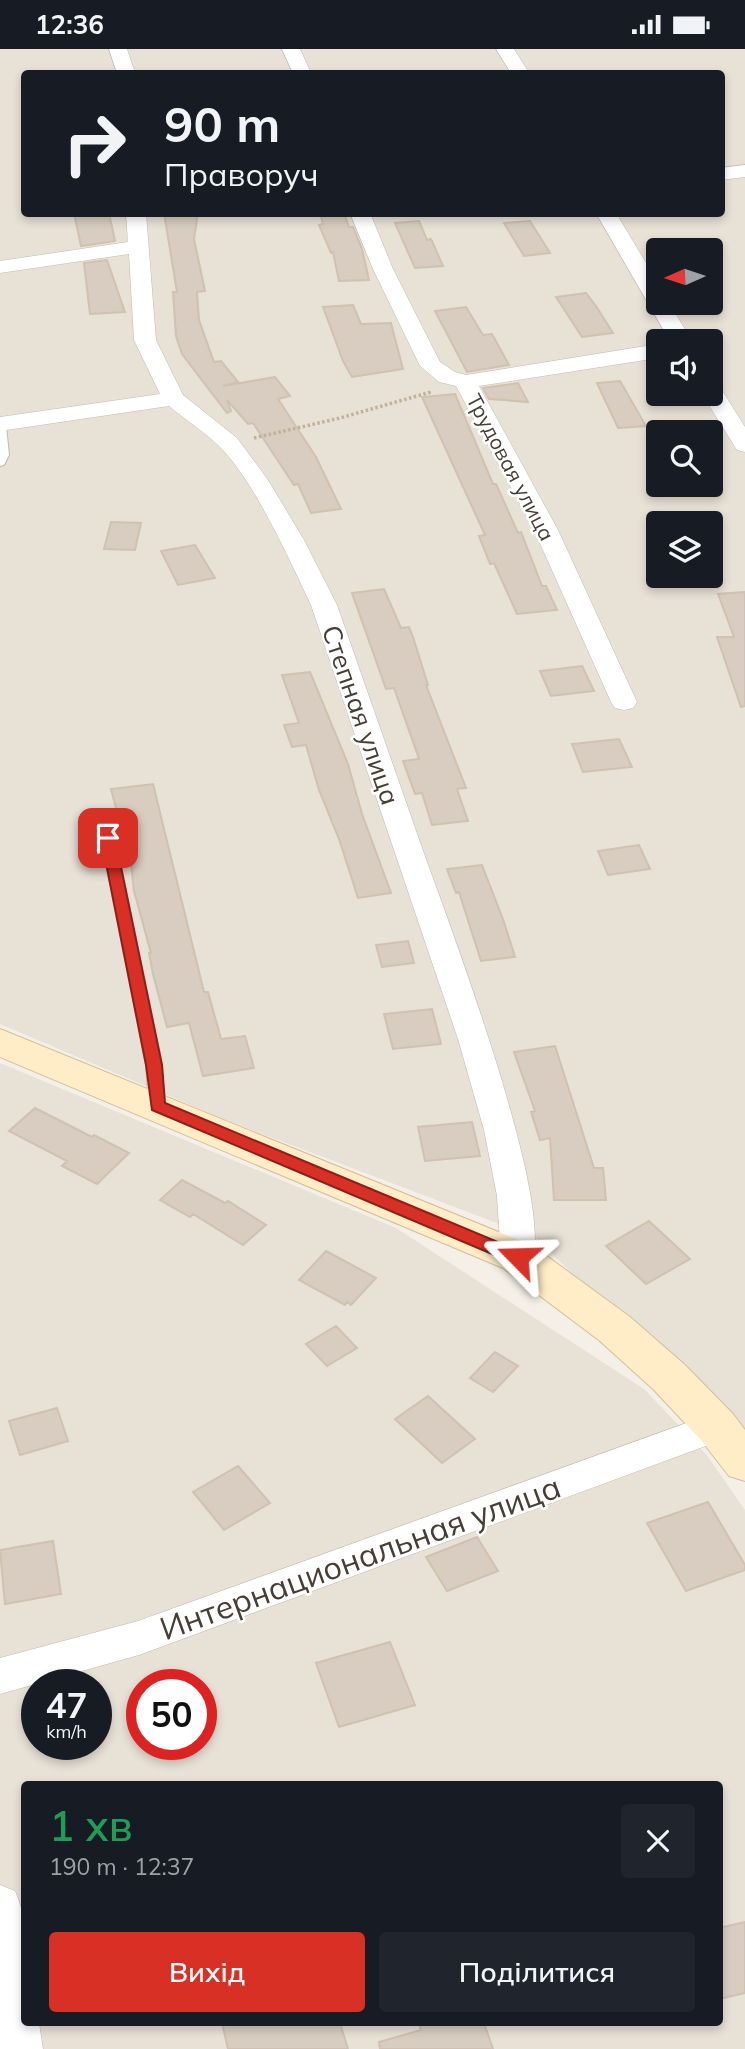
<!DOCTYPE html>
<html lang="uk">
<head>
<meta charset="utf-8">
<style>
  body { margin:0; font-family:Mulish,sans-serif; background:#20242c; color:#f1f3f6; height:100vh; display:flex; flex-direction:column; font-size:26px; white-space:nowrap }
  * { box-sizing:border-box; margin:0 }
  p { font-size:23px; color:#9ea1a6 }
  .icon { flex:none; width:38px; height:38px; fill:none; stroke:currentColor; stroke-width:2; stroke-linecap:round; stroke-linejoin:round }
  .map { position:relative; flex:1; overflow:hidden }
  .side { position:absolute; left:21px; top:1732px; width:702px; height:245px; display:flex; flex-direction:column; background:#171b24; border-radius:7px; box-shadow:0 4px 10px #0003 }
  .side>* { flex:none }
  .banner { position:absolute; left:21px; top:21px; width:704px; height:147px; border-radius:7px; box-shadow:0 4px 10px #0003; background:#171b24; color:#f1f3f6; overflow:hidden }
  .needle { width:46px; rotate:267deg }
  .fabs { position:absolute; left:646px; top:189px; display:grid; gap:14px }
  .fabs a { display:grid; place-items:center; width:77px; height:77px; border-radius:7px; background:#171b24; box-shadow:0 4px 10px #0003; font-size:35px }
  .speed { position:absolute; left:21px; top:1620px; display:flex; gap:14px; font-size:35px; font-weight:700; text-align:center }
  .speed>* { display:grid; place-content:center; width:91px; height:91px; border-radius:50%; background:#171b24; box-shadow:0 4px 10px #0003; line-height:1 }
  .speed small { font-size:18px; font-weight:400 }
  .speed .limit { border:10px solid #d22; background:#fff; color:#111 }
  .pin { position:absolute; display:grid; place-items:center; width:60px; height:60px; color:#fff; margin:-30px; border-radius:14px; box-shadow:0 4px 10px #0006 }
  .me { position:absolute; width:77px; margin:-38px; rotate:292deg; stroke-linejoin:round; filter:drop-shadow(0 0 5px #0008) }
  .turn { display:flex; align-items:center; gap:24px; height:147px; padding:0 28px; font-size:32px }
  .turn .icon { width:91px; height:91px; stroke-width:2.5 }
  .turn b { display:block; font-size:49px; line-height:60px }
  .round { display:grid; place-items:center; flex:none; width:74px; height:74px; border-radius:7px; background:#20242c }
  .summary { display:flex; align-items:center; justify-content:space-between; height:119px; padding:0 28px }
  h1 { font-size:42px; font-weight:600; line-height:52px; color:#1e9e55 }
  .cta { display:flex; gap:14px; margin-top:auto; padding:14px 28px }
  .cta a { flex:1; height:80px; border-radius:7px; background:#d93025; color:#fff; font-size:28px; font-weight:600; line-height:80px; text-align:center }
  .cta a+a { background:#20242c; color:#f1f3f6 }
  .status { display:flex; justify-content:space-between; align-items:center; height:49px; padding:0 35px; background:#171b24; direction:ltr }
  .status svg { height:19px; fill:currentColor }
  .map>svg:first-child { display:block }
  .residential { fill:#e8e1d6; fill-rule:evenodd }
  .building { fill:#d8cdc0; stroke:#d0c1b0; stroke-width:2 }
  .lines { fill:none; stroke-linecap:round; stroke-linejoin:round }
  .lane-casing { stroke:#c2b9ad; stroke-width:2 }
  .street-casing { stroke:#c2b9ad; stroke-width:1 }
  .secondary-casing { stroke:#d4bf97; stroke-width:2 }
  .path { stroke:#c1b19b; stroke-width:3.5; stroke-dasharray:2.5 2.5; stroke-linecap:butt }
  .lane { fill:#fff; fill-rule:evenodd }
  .street { fill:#fff; fill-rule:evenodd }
  .secondary { fill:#ffedc7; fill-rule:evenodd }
  .route { fill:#d93025; stroke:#8d1f18; stroke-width:2 }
  .labels { text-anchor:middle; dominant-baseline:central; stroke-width:5; stroke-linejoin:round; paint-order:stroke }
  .far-street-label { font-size:21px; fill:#473f36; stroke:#fff }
  .street-label { font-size:26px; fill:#473f36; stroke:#fff }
  .near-street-label { font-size:32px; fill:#473f36; stroke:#fff }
</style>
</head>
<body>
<div class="status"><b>12:36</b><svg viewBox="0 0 49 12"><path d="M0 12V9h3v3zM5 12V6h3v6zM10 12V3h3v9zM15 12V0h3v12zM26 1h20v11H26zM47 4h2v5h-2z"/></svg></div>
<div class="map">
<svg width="745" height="2000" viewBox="0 0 745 2000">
  <rect width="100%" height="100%" fill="#f4efe7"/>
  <path class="residential" d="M0,0H745V1394L536,1189L226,1071L0,975ZM24,24H721V164H24ZM658,201H710V254H658ZM658,292H710V345H658ZM658,383H710V436H658ZM658,474H710V527H658Z
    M0,1014L396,1179L644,1340L706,1405L745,1461V2000H0ZM37,1636H96V1696H37ZM142,1636H201V1696H142ZM24,1736H719V1974H24Z"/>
  <path class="building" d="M74,164H109L115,192L81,197Z
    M164,164H198L194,190L205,242L197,243L199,271L214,313L221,312L238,333L223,337L275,328L290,347L278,350L316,408L341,460L311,464L298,435L294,436L253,374L248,375L227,351L231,362L227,364L182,305L176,287L173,243H177Z
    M320,164H344L349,178H353L362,200L369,231L339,232L333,203L331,204L319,176L323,175Z
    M419,172L427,191L431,190L443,217L415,219L395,174Z
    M530,172L550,204L524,207L504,174Z
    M107,211L125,263L90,265L84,214Z
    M586,244L596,257L613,284L582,288L556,248Z
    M353,256L361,275L391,274L403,320L352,328L343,312L323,258Z
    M466,258L483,286L492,285L509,316L467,323L435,262Z
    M620,332L646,377L618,379L597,334Z
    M518,334L528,353L489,350L483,339Z
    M455,345L493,435H496L518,484L521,483L542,537H546L557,561L517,565L494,514L490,515L479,487L485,486L422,348Z
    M111,473L141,474L135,501L104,500Z
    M195,496L215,529L178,536L161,502Z
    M384,540L401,579L409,578L413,588L428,636H426L466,739L457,740L468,772L432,776L422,744L415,745L403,712L419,710L394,639L386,640L352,544Z
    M745,543V657L741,658L717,588H734L718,545Z
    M582,617L594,642L551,647L540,622Z
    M310,623L348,715L362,765L391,844L358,849L339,790L319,741L306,696L292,698L284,676L299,674L282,626Z
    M619,690L632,718L583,723L572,695Z
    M153,735L204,943H208L221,990L245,987L254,1019L203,1027L189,974L167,978L153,925L149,904H151L134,842L131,815L111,740Z
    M639,796L650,820L608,826L598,802Z
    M482,816L504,873L515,908L481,912L459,843L456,844L447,820Z
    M408,892L414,914L382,918L376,896Z
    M432,960L441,995L393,1000L384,965Z
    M555,997L594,1119H603L606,1151H554L550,1089L540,1091L531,1063L535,1062L514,1003Z
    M35,1059L92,1088L94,1086L129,1104L97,1135L62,1117L67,1112L9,1082Z
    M472,1073L480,1107L425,1112L418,1078Z
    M182,1131L225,1154L228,1152L266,1176L243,1196L193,1165L190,1168L160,1151Z
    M649,1172L690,1210L646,1235L606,1197Z
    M326,1202L376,1229L351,1256L347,1253L345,1256L299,1231Z
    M336,1277L357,1299L327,1317L306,1295Z
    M495,1303L518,1317L493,1343L470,1329Z
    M428,1347L475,1390L442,1414L395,1370Z
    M57,1359L68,1392L20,1406L9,1372Z
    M238,1417L270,1454L224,1481L193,1443Z
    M708,1453L745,1516V1521L686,1542L647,1474Z
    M477,1488L498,1522L447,1542L426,1508Z
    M53,1492L61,1545L5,1555L0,1501Z
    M390,1593L415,1656L339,1678L316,1614Z
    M745,1873V1944L719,1950V1879Z
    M222,1974H340L348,2000H228Z
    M419,1974H484L493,2000H380L379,1993L421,1981Z"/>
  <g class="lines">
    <defs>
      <path id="lane" d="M0,374L6,377L9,406L4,416L0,417Z
        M108,785L115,789L162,1016L165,1057L157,1063L149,1057L146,1016L101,789Z"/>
      <path id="street" d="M109,0H127L135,24H117Z
        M282,0H300L311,24H293Z
        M496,0H514L529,24H511Z
        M745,116V128L721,131V119Z
        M126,164H146L156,291L183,346L237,389L268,431L304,491L337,556C365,636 393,716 421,796C445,864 560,1163 530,1217L518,1221L506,1217L501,1208L497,1147L484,1081L458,990L311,556C289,510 255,433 220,398C205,383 186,371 169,357L0,382V368L160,345L134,291L129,205L0,224V212L128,193Z
        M350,164H370L393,220L440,313L455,323L466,326L658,295V309L479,337L558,481L637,653L633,659L624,661L615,659L611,653L534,481L456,337L439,333L420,317L373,220Z
        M596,164H616L658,234V254H669L692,292H670Z
        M710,333L718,335L745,378V403L737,401L702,345H710Z
        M717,1363L730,1368L735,1378L730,1388L139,1606L0,1645V1609L138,1572Z
        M0,1836L15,1842C33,1881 24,1932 24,1974H39L43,2000H0Z"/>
      <path id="secondary" d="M0,980L533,1197L630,1268L685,1316L733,1365L745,1381V1432L729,1427L701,1391L653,1340L600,1292L503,1219L0,1008Z"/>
    </defs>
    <use href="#lane" class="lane-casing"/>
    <use href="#street" class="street-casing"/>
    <use href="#secondary" class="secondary-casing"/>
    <path class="path" d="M254,389L340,369L431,343"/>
    <use href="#lane" class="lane"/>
    <use href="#street" class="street"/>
    <use href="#secondary" class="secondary"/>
  </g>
  <path class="route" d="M108,784L115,789L162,1016L165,1054L524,1204L526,1208L524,1213H511L152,1061L146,1016L101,789Z"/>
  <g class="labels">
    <g class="far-street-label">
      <text transform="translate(511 418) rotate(62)">Трудовая улица</text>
    </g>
    <g class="street-label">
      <text transform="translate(361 666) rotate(71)">Степная улица</text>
    </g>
    <g class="near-street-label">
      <text transform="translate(360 1508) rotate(-20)">Интернациональная улица</text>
    </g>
  </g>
</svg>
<div class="fabs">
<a><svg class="needle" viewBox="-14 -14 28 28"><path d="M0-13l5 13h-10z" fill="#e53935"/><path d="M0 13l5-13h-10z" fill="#9ea1a6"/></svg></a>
<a><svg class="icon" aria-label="sound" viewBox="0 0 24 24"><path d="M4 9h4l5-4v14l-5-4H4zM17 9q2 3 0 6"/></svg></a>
<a><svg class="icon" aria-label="search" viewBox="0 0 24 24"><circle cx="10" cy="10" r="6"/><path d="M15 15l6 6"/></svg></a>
<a><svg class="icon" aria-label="layers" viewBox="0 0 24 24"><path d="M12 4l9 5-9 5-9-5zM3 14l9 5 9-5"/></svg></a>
</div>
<div class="speed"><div>47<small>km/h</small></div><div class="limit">50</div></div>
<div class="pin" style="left:108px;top:789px;background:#d93025"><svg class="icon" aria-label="arrive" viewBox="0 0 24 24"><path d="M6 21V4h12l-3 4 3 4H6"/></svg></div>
<svg class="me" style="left:518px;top:1208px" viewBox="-20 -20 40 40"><path d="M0-17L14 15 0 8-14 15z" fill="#d93025" stroke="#fff" stroke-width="4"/></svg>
<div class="banner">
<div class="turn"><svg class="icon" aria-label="right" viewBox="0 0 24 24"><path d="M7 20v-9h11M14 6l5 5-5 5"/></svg><div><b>90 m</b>Праворуч</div></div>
</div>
<section class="side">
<div class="summary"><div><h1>1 хв</h1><p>190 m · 12:37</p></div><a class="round"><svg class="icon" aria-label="close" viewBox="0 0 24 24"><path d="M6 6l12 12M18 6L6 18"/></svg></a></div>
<div class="cta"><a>Вихід</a><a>Поділитися</a></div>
</section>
</div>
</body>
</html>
